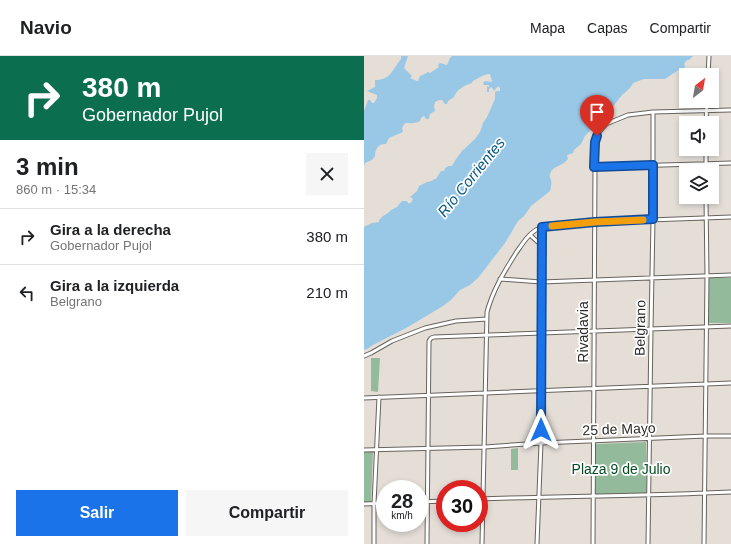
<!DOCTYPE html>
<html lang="es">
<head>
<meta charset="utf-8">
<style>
  body { margin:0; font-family:Arial,sans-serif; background:#f6f6f6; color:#202124; height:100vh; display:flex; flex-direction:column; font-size:15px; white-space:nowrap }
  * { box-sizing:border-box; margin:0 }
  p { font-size:13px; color:#757577 }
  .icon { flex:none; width:22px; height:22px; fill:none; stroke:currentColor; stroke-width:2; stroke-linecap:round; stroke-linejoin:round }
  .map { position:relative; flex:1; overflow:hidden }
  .side { display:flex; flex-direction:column; background:#fff; width:364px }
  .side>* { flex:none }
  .top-card { background:#0b6e4f; color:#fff; overflow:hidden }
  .needle { width:26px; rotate:31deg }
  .fabs { position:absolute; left:315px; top:12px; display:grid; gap:8px }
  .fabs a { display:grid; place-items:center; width:40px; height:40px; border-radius:0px; background:#fff; box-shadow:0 2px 6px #0003; font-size:20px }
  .speed { position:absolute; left:12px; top:424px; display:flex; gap:8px; font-size:20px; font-weight:700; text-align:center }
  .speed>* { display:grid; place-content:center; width:52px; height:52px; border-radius:50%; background:#fff; box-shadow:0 2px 6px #0003; line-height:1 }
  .speed small { font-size:10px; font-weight:400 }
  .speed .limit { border:6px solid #d22; background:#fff; color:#111 }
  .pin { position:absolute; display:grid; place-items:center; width:34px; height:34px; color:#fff; margin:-41px -17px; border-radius:50% 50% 50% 0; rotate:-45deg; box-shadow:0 0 4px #0007 }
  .pin .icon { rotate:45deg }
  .me { position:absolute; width:44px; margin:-22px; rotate:0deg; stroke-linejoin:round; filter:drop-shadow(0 0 3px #0008) }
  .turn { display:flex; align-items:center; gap:14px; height:84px; padding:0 16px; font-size:18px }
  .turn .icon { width:52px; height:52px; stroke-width:2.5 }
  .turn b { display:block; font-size:28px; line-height:34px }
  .round { display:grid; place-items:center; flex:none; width:42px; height:42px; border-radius:0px; background:#f6f6f6 }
  .head { display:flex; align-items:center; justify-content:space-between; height:68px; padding:0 16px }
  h1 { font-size:24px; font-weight:700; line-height:30px }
  .action { display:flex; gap:8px; margin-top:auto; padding:8px 16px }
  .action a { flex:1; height:46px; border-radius:0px; background:#1a73e8; color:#fff; font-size:16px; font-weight:700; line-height:46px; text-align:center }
  .action a+a { background:#f6f6f6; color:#202124 }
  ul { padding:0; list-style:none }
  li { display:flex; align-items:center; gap:12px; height:56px; padding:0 16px; border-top:1px solid #e0e0e0 }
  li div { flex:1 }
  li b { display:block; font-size:15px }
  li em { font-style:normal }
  header { display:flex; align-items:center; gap:24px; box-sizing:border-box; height:56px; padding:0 20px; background:#fff; border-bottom:1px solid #e0e0e0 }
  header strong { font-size:19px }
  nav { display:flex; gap:22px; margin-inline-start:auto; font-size:14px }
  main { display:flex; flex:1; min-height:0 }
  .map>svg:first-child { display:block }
  .green { fill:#93bb9b }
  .water { fill:#99c7e6 }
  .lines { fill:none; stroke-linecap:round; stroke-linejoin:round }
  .street-casing { stroke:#67635d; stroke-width:5 }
  .street { stroke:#fff; stroke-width:3 }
  .route-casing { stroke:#114b97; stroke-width:10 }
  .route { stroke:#1a73e8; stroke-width:7 }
  .slow { stroke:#f59e0b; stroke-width:7 }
  .labels { text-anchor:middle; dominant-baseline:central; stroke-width:3.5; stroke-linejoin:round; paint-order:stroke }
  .street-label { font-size:14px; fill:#2d2b28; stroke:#fff }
  .park-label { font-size:14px; fill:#044b22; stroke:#fff }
  .water-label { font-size:15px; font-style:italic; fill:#04577f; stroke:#fff }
</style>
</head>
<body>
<header>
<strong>Navio</strong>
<nav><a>Mapa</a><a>Capas</a><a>Compartir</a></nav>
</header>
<main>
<section class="side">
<div class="top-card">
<div class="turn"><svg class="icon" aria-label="right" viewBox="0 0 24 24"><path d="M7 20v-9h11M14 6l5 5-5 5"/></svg><div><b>380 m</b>Gobernador Pujol</div></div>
</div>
<div class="head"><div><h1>3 min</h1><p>860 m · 15:34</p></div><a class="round"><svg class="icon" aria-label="close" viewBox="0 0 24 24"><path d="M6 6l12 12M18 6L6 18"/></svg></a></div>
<ul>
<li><svg class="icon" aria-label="right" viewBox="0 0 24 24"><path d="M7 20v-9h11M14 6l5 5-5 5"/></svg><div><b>Gira a la derecha</b><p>Gobernador Pujol</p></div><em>380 m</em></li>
<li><svg class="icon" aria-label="left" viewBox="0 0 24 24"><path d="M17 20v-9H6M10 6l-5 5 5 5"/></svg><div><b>Gira a la izquierda</b><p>Belgrano</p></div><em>210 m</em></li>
</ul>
<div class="action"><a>Salir</a><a>Compartir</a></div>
</section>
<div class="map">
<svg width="367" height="488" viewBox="0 0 367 488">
  <rect width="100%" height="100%" fill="#e4ded7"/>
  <path class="green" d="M343,222H367V267H344Z
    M7,302H16L14,336L7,335Z
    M282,386L283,438H231L232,388Z
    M154,392V414H147V393Z
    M0,396H9L7,446H0Z"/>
  <path class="water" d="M37,0H44L40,12L48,20L46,22L53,25H54L56,20L59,19L64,16L66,17L75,11L74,9L76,7L83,9L86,2L88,0H329L325,4H323L320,8L321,10L320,13H316L301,23H280L269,27L266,32L258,39L247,53L221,80L217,88L210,94L209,97L203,99L204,103C199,110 188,110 186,118C185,121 186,121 187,124C188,128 187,131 186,135L167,150L160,160L154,165L141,187L114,222L106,229L96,234L87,244L79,250L42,272L9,289L3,293L0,294V171L8,167L15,166V164L19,160L24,157L27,154L33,151L38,145H43L44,147H47L49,143L46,141L53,135L55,130L63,126L68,125L70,123H72L77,115H80L81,113V112L85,110H88L92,103L98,95L111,83L116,76L119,67L123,61L131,43V36L133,35H136V32L134,30L130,35L129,33L127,31L125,33V36H123V30L125,31V29H120L119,27L121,25L127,26L128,25L126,18C119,18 115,22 109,25L108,27C101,29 92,34 90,41L84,45L83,48H81L78,44H75L71,46L70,51L71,55C67,57 65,58 65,63H62L60,60L57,62L56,65C52,68 46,67 41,67L38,72L39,76L25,82L22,88C14,87 11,94 11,100L8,104L1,107L0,111V55L4,44H6L8,47H10L13,42V39L3,35L11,31V24C27,24 28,14 37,3Z"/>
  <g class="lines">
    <defs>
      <path id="street" d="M344,19L345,0
        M342,67L343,45
        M231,111L367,107
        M342,115V93
        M166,179L177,189
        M136,223L177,226L367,219
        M0,300L7,297L28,285L61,272L92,265L123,263
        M0,342L367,327
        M0,394L121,391L177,387L342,380H367
        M115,443C199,440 283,440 367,436
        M55,446L81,445
        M0,448L21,447
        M10,488V448L15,341
        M63,488L65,285L67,282L70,281L367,270
        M118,488L123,256C129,234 140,216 152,197C159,187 166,175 178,171L231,166L367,161
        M173,488L177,387L178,171
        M229,488L231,111V86L233,80L236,75L242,68L264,59L289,56L367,54
        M284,488L287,273L289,163V56
        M340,488L343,220L342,141"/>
    </defs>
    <use href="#street" class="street-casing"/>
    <use href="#street" class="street"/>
  </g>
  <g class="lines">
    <defs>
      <path id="route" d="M177,374L178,171L231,166L289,163V109L230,111L231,86L233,80"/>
    </defs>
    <use href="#route" class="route-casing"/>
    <use href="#route" class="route"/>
    <path class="slow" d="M188,170L231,166L279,164"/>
  </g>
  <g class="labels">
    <g class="street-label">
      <text transform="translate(276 272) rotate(-89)">Belgrano</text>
      <text transform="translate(219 276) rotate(-90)">Rivadavia</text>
      <text transform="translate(255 373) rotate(-2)">25 de Mayo</text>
    </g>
    <g class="park-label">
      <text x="257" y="413">Plaza 9 de Julio</text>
    </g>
    <g class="water-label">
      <text transform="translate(107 121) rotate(-51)">Río Corrientes</text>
    </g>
  </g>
</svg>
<div class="fabs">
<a><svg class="needle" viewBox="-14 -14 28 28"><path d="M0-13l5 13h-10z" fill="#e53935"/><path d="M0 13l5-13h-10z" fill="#757577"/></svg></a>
<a><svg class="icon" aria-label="sound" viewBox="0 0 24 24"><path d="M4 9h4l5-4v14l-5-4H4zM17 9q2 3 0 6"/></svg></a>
<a><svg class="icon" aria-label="layers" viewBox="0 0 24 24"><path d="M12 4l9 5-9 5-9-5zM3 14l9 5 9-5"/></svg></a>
</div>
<div class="speed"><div>28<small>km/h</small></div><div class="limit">30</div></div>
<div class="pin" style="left:233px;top:80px;background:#d93025"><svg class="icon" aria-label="arrive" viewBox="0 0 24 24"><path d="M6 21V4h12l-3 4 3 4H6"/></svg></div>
<svg class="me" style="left:177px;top:374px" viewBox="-20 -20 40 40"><path d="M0-17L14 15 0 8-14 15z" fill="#1a73e8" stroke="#fff" stroke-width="4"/></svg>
</div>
</main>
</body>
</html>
